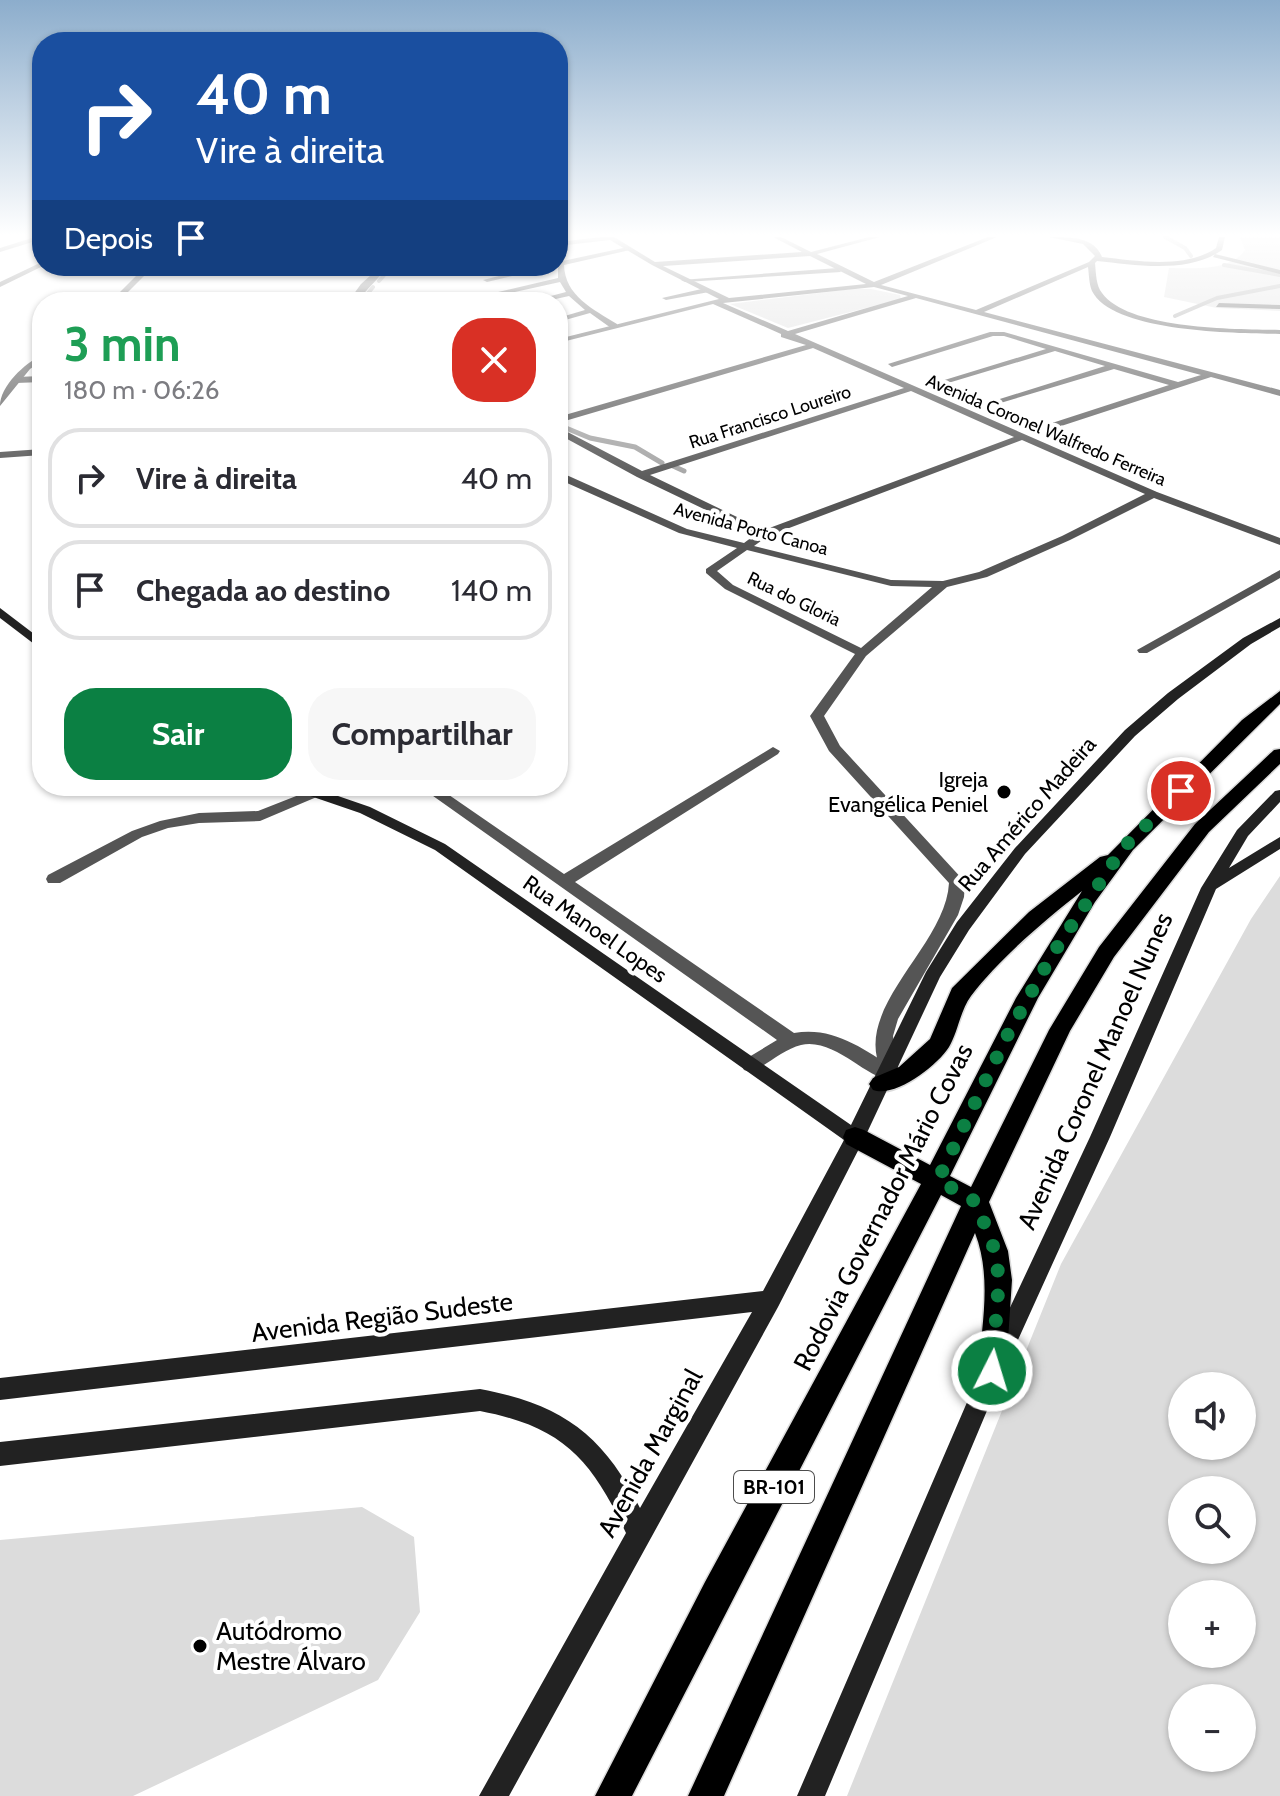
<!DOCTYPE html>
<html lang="pt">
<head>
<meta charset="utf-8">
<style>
  body { margin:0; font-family:Cabin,sans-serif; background:#f7f7f7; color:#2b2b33; height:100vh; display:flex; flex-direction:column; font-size:30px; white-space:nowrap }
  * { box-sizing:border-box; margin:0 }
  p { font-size:26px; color:#7c7c81 }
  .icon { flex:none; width:44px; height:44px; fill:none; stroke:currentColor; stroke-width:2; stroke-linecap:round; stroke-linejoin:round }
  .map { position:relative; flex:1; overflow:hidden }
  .details { position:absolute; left:32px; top:292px; width:536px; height:504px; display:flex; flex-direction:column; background:#fff; border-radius:32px; box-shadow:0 2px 6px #0004 }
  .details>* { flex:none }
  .banner { position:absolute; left:32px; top:32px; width:536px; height:244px; border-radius:32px; box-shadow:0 2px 6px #0004; background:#1a4fa0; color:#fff; overflow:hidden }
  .tools { position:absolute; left:1168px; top:1372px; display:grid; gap:16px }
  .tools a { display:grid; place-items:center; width:88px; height:88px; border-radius:50%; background:#fff; box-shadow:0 2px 6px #0004; font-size:40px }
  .pin { position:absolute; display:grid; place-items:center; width:68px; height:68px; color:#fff; margin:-34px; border:4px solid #fff; border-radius:50%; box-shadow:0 2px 8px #0007 }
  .me { position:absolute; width:88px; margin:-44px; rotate:5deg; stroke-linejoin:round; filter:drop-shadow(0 0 6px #0008) }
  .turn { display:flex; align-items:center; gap:28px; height:168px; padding:0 32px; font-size:36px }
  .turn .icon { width:104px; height:104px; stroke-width:2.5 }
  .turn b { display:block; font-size:56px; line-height:68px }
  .then { display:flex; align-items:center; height:76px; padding:0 32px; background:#0003; gap:16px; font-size:30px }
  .round { display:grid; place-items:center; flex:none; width:84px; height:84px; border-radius:32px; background:#f7f7f7 }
  .summary { display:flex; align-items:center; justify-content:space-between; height:136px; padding:0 32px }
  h1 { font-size:48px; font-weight:700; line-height:60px; color:#1e9e55 }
  .primary-button { display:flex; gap:16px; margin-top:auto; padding:16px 32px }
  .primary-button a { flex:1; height:92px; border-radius:32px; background:#0b8043; color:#fff; font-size:32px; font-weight:700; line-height:92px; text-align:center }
  .primary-button a+a { background:#f7f7f7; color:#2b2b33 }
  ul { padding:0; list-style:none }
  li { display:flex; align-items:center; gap:24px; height:100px; margin:0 16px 12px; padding:0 16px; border:4px solid #e1e1e2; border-radius:32px }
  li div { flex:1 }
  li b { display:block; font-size:30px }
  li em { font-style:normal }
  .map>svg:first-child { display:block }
  .green { fill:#dcdcdc; fill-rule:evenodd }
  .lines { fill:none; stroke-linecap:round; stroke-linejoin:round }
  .stream-far1 { stroke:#a3a3a3; stroke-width:4 }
  .stream { stroke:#a3a3a3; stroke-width:5 }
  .primary-casing { stroke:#dbdbdb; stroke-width:3 }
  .lane { fill:#555; fill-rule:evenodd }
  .street { fill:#555; fill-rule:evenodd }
  .secondary { fill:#222; fill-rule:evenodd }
  .primary { fill:#000; fill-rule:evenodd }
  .route { stroke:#0b8043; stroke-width:14; stroke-dasharray:0 25.2 }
  .poi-dot { fill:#000; stroke:#fff; stroke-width:3 }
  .labels { text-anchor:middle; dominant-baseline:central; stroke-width:8; stroke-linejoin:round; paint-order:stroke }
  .far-street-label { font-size:18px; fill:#000; stroke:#fff }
  .shield { fill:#fff; stroke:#4c4c4c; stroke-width:2 }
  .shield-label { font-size:20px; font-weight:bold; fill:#000 }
  .poi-label { font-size:22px; fill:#000; stroke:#fff; text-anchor:end }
  .street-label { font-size:22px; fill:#000; stroke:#fff }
  .near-street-label { font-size:26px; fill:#000; stroke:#fff }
  .near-poi-label { font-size:26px; fill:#000; stroke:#fff; text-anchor:start }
</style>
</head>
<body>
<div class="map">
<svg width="1280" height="1796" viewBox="0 0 1280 1796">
  <rect width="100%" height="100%" fill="#fff"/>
  <path class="green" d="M1240,237H1280V311L1217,308L1164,297L1169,268C1192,268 1230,272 1245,250Z
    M852,289H871L900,295L901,299L788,328L730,304Z
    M1280,876V1796H847L1061,1264L1251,919ZM1182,1386H1242V1446H1182ZM1182,1490H1242V1550H1182ZM1182,1594H1242V1654H1182ZM1182,1698H1242V1758H1182Z
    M362,1507L414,1537L420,1612L378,1680L133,1796H0V1540Z"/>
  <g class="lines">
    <path class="stream-far1" d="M1165,237L1185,248L1191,256
      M1224,265L1280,275
      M379,281L392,266
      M367,302L365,297L373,287
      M1175,316L1217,298L1280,286"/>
    <path class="stream" d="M566,428L590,438L635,447L662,463
      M673,466L684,471"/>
    <defs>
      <path id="primary" d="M1280,691V704L1133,850L1095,902L1038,998L950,1176L971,1187L1049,1030L1099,947L1195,824L1274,750L1280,749V764L1209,832L1114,957L1070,1031L989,1202L1008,1251L1012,1280L1006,1371L1002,1381L992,1384L982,1381L978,1371C982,1325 992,1277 975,1233L724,1796H688L961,1206L941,1195L632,1796H595L705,1582L921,1184L846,1144L843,1137L846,1130L855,1127L864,1130L930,1165L1016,998L1082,891C1044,921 1000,958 971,996C960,1011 958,1032 949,1047C937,1066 895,1098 873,1090L869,1084L873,1078L899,1067L930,1039L952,988L1029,912L1100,857L1108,855L1242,720Z"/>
    </defs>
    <use href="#primary" class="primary-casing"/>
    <path class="lane" d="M628,247L630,250L564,265C565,296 593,309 617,324V328H611L590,313L558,322V318L585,310L569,296L542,302H528L566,292L560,282L469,302H455L558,278V262Z
      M1215,254L1280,270V274L1213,257Z
      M381,266H389L356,302H348L361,284Z
      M540,266H554L487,282L483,280Z
      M838,268L841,272L685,282L681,280Z
      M706,288L709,292L666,300L662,298Z
      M1219,303L1280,305V309L1216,307Z
      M42,376V382L16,383L12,380L16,377Z
      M773,747L780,751L778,754L575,882L794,1033C832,1026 863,1048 893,1068L895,1073L893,1078C871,1085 837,1037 801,1045C785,1049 770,1062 756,1070L750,1072L744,1070L741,1065L744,1060L777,1040L419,786H436L564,874Z
      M314,789L319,790L321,793L319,796L260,821L199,823L168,828L142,837L60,883H48L46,879L48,875L132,831L160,821L199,813L258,811Z"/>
    <path class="street" d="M35,237L42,239L0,252V248Z
      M602,237H614L655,262L802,252L773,237H781L811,252L869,237H880L817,254L874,282L988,237H997L881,285L976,310L1089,262L1095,256L1083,244L1049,237C1068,237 1094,236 1102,257C1137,261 1186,269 1216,248L1219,237H1225L1222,250C1188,274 1136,265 1097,261L1095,263C1096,273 1096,286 1102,293C1129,330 1237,329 1280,330V334C1239,333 1113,333 1092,291C1089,284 1089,274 1088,267L984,312L1280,390V396L1211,377L1052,429L1047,426L1049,424L1169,385L1114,369L987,407V403L1105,366L1055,351L938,386V382L1046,349L1004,336H993L892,367L888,364L990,332H1004L1178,382L1201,375L916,298L795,334L1157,492L1280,538V545L1154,498L1070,540L987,577L947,587L866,656L824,716L840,746L965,882L964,897L958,915L898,1019L893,1036L898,1067L896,1072L889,1074L882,1072C850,1008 946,947 949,883L829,751L810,716L855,654L725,589L706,573V569L737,548L679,533L558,479V472L562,473L687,529L744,543L756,534L637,477L558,434V427L642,471L904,388L813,348L558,423V417L806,345L781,337V334L713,304L558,343V339L719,299L652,265L610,240L558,246V242ZM810,256L866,284L729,298L663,266ZM874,287L908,296L788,331L723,303ZM911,391L1014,437L764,530L650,475ZM1022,440L1145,494L1062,536L979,572L943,581L891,580L754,546L768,536ZM747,550L891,586L932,587L861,648L733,585L717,571Z
      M42,262L43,266L0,287V282Z
      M146,266H154L118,302H110Z
      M485,266H493L489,273L482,271Z
      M42,355V361L30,369L0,406C0,386 25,363 42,355Z
      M42,449V455L0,458V452Z
      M1280,570V578L1147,653H1139L1137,650Z"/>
    <path class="secondary" d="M0,608L42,640V650L0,618Z
      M1280,618V627L1251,644L1178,699L1135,736L1025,854L969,930L940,977L865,1137L778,1307L509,1796H479L626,1533C591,1459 563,1427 480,1411L0,1466V1442L480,1389C561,1404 603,1434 640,1508L752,1312L0,1400V1378L763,1291L844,1140L435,850L360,813L290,789L288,786H309L370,807L445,844L851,1125L926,972L957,922L1015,848L1125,730L1168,693L1243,638Z
      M1280,790V802L1248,836L1229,868L1280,837V849L1216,889L1110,1137L1002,1375L825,1796H797L984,1363L1090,1137L1201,888L1237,830L1275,791Z"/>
    <use href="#primary" class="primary"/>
  </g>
  <linearGradient id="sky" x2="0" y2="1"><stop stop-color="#8cadcc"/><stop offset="0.48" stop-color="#fff"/><stop offset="1" stop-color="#fff" stop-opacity="0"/></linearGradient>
  <rect width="1280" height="489" fill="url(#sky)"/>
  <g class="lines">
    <path class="route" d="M992,1371L999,1280L995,1251L976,1202L938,1180L1007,1036L1052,955L1123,848L1181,791"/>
  </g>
  <g class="poi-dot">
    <circle cx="1004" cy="792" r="8"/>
    <circle cx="200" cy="1646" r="8"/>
  </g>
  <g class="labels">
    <g class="far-street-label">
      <text transform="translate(770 417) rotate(-18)">Rua Francisco Loureiro</text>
      <text transform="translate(1046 430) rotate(23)">Avenida Coronel Walfredo Ferreira</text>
      <text transform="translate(751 529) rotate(15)">Avenida Porto Canoa</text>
      <text transform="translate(794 599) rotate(26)">Rua do Gloria</text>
    </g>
    <rect class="shield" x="734" y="1471" width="80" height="32" rx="6"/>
    <g class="shield-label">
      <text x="774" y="1487">BR-101</text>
    </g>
    <g class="poi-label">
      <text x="988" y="779">Igreja<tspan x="988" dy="25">Evangélica Peniel</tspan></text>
    </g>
    <g class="street-label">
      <text transform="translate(1027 814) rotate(-49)">Rua Américo Madeira</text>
      <text transform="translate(595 929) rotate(35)">Rua Manoel Lopes</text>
    </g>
    <g class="near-street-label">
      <text transform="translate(1095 1071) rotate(-66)">Avenida Coronel Manoel Nunes</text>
      <text transform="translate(883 1207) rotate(-63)">Rodovia Governador Mário Covas</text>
      <text transform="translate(382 1317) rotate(-7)">Avenida Região Sudeste</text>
      <text transform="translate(650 1453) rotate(-61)">Avenida Marginal</text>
    </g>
    <g class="near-poi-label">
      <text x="216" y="1631">Autódromo<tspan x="216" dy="30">Mestre Álvaro</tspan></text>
    </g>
  </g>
</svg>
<div class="tools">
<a><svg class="icon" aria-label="sound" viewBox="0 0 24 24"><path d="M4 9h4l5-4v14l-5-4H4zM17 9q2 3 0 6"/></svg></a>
<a><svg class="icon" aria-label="search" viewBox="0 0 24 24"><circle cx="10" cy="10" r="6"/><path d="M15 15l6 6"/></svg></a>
<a>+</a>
<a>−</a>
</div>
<div class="pin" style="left:1181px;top:791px;background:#d93025"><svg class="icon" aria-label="arrive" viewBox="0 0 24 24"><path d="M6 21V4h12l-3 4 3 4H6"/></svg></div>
<svg class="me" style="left:992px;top:1371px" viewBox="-20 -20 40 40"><circle r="17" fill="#0b8043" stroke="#fff" stroke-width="3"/><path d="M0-11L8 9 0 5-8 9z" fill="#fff"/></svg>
<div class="banner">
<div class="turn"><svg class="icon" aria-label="right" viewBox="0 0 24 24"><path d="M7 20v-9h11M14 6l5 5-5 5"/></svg><div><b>40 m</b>Vire à direita</div></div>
<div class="then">Depois<svg class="icon" aria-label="arrive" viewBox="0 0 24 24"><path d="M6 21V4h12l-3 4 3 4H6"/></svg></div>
</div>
<section class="details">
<div class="summary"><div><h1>3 min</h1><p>180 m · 06:26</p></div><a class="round" style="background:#d93025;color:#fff"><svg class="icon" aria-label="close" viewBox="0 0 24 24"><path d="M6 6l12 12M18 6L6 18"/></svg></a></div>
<ul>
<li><svg class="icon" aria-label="right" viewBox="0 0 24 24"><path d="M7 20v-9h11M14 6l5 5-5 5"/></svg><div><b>Vire à direita</b></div><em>40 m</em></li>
<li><svg class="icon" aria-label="arrive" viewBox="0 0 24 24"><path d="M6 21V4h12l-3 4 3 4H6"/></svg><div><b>Chegada ao destino</b></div><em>140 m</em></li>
</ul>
<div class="primary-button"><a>Sair</a><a>Compartilhar</a></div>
</section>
</div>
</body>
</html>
